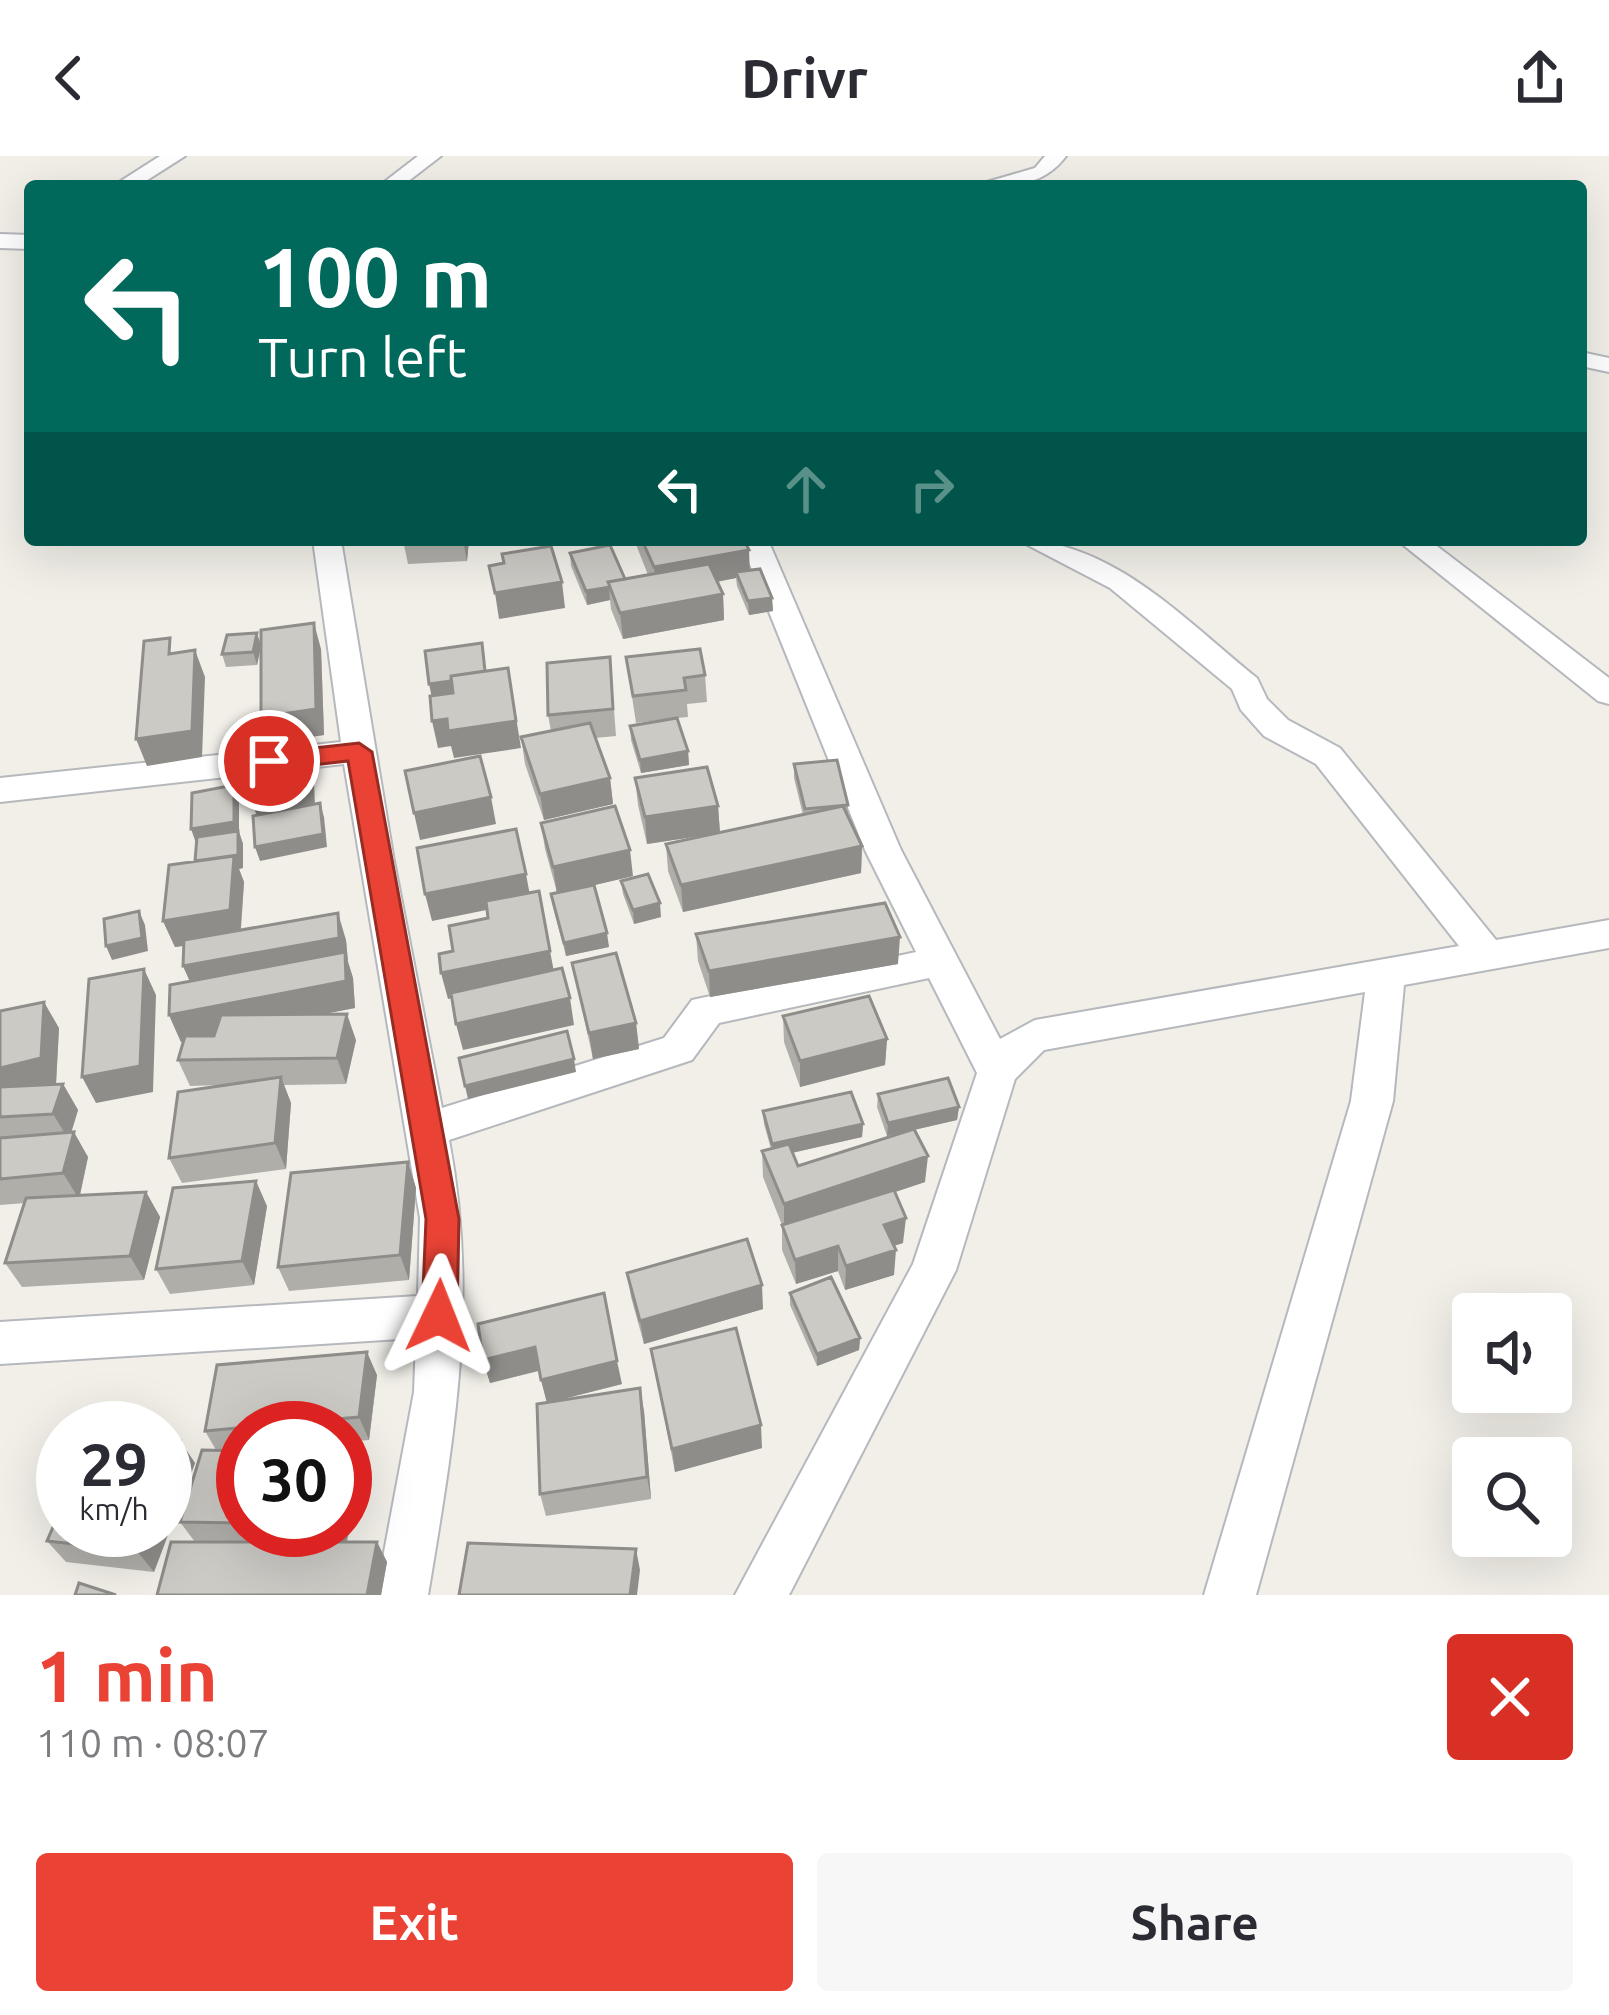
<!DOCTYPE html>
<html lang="en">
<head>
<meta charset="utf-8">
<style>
  body { margin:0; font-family:Ubuntu,sans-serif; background:#f7f7f7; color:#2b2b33; height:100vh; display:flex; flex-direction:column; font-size:45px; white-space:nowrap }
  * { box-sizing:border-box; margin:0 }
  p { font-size:39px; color:#7c7c81 }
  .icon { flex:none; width:66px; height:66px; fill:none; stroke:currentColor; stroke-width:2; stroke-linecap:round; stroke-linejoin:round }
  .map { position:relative; height:1439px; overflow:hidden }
  .panel { display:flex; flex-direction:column; background:#fff; flex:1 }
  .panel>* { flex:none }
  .banner { position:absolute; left:24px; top:24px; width:1563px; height:366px; border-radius:12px; box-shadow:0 12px 48px #0002; background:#00695c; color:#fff; overflow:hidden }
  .controls { position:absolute; left:1452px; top:1137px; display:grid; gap:24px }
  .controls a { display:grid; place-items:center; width:120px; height:120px; border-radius:12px; background:#fff; box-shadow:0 12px 48px #0002; font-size:60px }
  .speed { position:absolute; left:36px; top:1245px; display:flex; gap:24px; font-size:60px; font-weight:700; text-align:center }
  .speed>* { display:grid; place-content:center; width:156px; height:156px; border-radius:50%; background:#fff; box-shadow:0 12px 48px #0002; line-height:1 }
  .speed small { font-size:30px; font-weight:400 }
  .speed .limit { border:18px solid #d22; background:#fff; color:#111 }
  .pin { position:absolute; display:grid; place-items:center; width:102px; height:102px; color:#fff; margin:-51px; border:6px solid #fff; border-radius:50%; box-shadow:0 3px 12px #0007 }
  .me { position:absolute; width:132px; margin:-66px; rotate:2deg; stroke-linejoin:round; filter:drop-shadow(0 0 9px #0008) }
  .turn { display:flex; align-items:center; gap:42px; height:252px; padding:0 36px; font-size:54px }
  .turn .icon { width:156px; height:156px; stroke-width:2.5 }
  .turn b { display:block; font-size:84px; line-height:102px }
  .lanes { display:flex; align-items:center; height:114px; padding:0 36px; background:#0003; justify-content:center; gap:60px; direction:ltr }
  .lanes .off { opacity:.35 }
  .round { display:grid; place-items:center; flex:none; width:126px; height:126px; border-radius:12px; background:#f7f7f7 }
  .head { display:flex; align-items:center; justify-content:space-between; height:204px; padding:0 36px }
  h1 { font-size:72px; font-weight:700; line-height:90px; color:#ea4335 }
  .primary-button { display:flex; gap:24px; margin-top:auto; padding:24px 36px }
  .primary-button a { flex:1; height:138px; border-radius:12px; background:#ea4335; color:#fff; font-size:48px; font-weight:700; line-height:138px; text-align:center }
  .primary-button a+a { background:#f7f7f7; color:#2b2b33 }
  header { display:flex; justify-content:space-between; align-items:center; height:156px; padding:0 36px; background:#fff; font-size:54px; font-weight:700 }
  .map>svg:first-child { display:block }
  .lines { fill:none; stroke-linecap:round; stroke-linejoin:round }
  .street-casing { stroke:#b5b8bc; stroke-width:4 }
  .street { fill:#fff; fill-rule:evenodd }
  .wall { fill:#afaea9 }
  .shaded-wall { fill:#8f8d8a }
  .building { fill:#cccac5; stroke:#8f8d8a; stroke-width:3 }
  .route { fill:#ea4335; stroke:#982c22; stroke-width:3 }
</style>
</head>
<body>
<header><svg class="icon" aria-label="back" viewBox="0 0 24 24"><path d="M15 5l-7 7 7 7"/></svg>Drivr<svg class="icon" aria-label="share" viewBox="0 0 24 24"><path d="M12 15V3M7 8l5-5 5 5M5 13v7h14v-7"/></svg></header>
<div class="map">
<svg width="1609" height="1439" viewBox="0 0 1609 1439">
  <rect width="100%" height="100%" fill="#f1efe8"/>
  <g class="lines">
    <defs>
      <path id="street" d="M160,0H185L138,30H113Z
        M418,0H441L402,30H379Z
        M1045,0H1066C1042,32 1010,30 973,30L1035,12Z
        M0,78L30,79V93L0,92Z
        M1581,196L1609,202V216L1581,210Z
        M313,384H341L394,705L442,952L664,882L692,844L916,796L865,694L740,384H768L901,694L1000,883L1035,864L1459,790L1316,608L1264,580L1241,554L1232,533L1110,432L1018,384C1112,384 1187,466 1257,522L1267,543L1288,564L1340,592L1496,784L1609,764V792L1404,829L1393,945L1256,1439H1204L1351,945L1365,836L1044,894L1015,923L956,1114L789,1439H735L913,1108L977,917L929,822L719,867L692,904L449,984C479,1141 454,1283 428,1439H376L414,1236L416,1182L0,1208V1166L418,1140L420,1062L344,608L0,646V622L341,586Z
        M1397,384H1429L1609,522V548L1598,545Z"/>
    </defs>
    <use href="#street" class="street-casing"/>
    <use href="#street" class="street"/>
  </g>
  <path class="wall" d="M403,384H469L467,405L408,408Z
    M636,384H744L749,394V414L772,442L773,455L749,459L737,430L736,422L717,426L723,438L724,464L623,483L611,453L610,444L587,449L571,410L570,397L625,423L648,419L637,391Z
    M257,477L261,490L321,493L324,579L269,587L261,561V491L257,509L226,511L222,498Z
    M610,501L616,580L595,582L610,622L613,648L544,664L525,608L521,581L551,575L548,559Z
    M626,501L705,519L707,546L687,548L688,561L677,562L688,595L689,609L641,617L631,584L630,570L676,562L636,567Z
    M794,608L848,649V659L862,690L861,717L683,756L668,715L666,688L718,677L647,688L638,649L635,622L718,650L720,676L803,659L794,622Z
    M239,643V676L243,688V712L239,713L244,726L241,774L346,784L348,806L353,822L355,852L320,858L356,884L346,928L284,929L291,947L286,1013L182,1027L169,1002L222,929L190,930L178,904L183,885L181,886L169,859L190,825L183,810L184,790L175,791L163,765L195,705Z
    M541,667L633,720L594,729L609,791L566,800L553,751L551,738L557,736L545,693Z
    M621,725L661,761L634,768L623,738Z
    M696,778L898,808L710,841L698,805Z
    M572,807L636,867L639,893L593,903Z
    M0,855L59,872L56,928H63L78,954L71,976L88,1001L80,1039L146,1036L160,1061L144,1124L22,1131L5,1107L25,1047L0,1049Z
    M783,860L887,883L885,909L800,931L784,886Z
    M878,938L959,951L957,964L914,974L925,1026L895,1036L903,1087L894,1090V1119L845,1134L838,1115L796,1128L782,1094V1069L763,1021L762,995L771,993L764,968L763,955L863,968L862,981L792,997L798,1010L902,976L887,980L877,951Z
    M408,1006L416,1032L409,1124L289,1135L278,1111Z
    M267,1050L254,1129L170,1138L156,1113Z
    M627,1117L763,1153L644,1188L631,1141Z
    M790,1137L860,1182L859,1194L817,1210L790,1149Z
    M651,1193L762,1292L675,1316Z
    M483,1204L622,1228L551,1246L644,1255L651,1343L546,1360L540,1338L547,1247L539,1215L490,1227Z
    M377,1219L369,1284L345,1286V1272H243V1374H345L350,1299L361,1321L347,1386H377L387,1406L381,1439H157L195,1386L180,1366L216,1294L205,1275Z
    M180,1285L195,1307L154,1416L66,1406L47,1385Z"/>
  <path class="shaded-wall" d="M463,384H469L467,405Z
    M749,394L750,420L736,416V422L656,437L654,411Z
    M562,426L565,452L499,463L495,437Z
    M609,431L610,444L587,449L586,435Z
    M723,438L724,464L623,483L620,457Z
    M772,442L773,455L749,459L748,445Z
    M314,467L321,493L324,579L269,587L261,561Z
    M257,477L261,490L257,509L253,496Z
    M195,494L205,521L202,601L147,610L136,583Z
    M508,512L521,592L454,602L451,590L438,592L432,565Z
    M486,520L488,533L432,542L429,528Z
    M688,595L689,609L641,617L640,604Z
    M310,611L314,624L315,652L257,661L253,648Z
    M610,622L613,648L544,664L540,638Z
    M234,629L239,643V676L243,688V712L239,713L244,726L240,781L175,791L163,765L201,719L196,687L191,673Z
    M491,641L496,668L420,684L414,657Z
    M320,647L324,661L327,691L260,705L255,691Z
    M718,650L720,677L647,688L645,661Z
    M862,690L861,717L683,756L681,729Z
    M630,694L633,720L557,738L553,711Z
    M526,718L531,745L432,765L425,738Z
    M660,747L661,761L634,768L633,754Z
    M139,755L145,769L148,795L112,804L106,790Z
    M338,757L346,784L348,806L353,822L355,852L181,886L169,859L195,837L183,810Z
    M607,777L609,791L566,800L564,787Z
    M900,781L898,808L710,841L709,815Z
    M550,795L555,821L448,843L441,817Z
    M144,813L156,839L153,936L96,947L82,921Z
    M570,842L574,869L463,894L456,868Z
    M44,846L59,872L56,928L0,941V912Z
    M347,858L356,884L346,928L337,902Z
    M636,867L639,893L593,903L589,877Z
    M887,883L885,909L800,931V905Z
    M574,903L576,916L468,943L465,930Z
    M281,921L291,947L286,1013L275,987Z
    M63,928L78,954L69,984L53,958Z
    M959,951L957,964L887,980L888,967Z
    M863,968L862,981L773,1001L772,988Z
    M74,976L88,1001L79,1043L63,1017Z
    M928,1000L925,1026L784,1073V1048Z
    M408,1006L416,1032L409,1124L400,1099Z
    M256,1025L267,1050L254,1129L242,1105Z
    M146,1036L160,1061L144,1124L130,1100Z
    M906,1062L903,1087L883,1093L884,1069Z
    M838,1090V1115L796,1128L795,1104Z
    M896,1094L894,1119L845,1134L846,1110Z
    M762,1129L763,1153L644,1188L640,1165Z
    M860,1182L859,1194L817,1210V1198Z
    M535,1191L541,1214L490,1227L483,1204Z
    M367,1196L377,1219L369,1284L359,1261Z
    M617,1205L622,1228L547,1247L541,1224Z
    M640,1232L644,1255L651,1343L647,1321Z
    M761,1269L762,1292L675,1316L672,1293Z
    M180,1285L195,1307L154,1416L137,1395L145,1374H165V1323Z
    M350,1299L361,1321L345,1391L336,1374H345V1322Z
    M377,1386L387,1406L381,1439H367Z
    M636,1393L640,1414L637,1439H630Z"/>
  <path class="building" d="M642,384H744L749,394L654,411Z
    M610,389L625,423L608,426L610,431L586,435L570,397Z
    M551,390L562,426L495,437L489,410L504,407L502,398Z
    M709,408L723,438L620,457L608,426Z
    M760,413L772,442L748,445L736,416Z
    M314,467L316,553L261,561V474Z
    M257,477L253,496L222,498L227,479Z
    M170,482L169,498L195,494L192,575L136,583L144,485Z
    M482,487L485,515L451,520V525L429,528L425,495Z
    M700,493L705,519L684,522L686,534L633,540L626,501Z
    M610,501L613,553L548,559L547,507Z
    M508,512L516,565L448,575L447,563L432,565L430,540L453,537L451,520Z
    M677,562L688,595L640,604L630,570Z
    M590,567L610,622L540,638L521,581Z
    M480,600L491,641L414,657L405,615Z
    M837,604L848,649L805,653L794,608Z
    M310,611L311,638L253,648V620Z
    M707,611L718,650L645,661L635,622Z
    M234,629V666L191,673L192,637Z
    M320,647L323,678L255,691L253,660Z
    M615,650L630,694L553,711L541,667Z
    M843,650L862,690L681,729L666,688Z
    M516,673L526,718L425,738L417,692Z
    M238,675V699L195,705L197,681Z
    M234,700L230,754L163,765L169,709Z
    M648,718L660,747L633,754L621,725Z
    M594,729L607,777L564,787L551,738Z
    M539,735L550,795L441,817L439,798L453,795L449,770L488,762L486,745Z
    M885,747L900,781L709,815L696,778Z
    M139,755L142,782L106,790L104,763Z
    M338,757L339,782L183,810L184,784Z
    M345,796L346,825L169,859L170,829Z
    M616,797L636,867L589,877L572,807Z
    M562,812L570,842L456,868L451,837Z
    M144,813L140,910L82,921L89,823Z
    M869,840L887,883L800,905L783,860Z
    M44,846L41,902L0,912V855Z
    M347,858L337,902L178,904L185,880H214L221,859Z
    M567,875L574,903L465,930L459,902Z
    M281,921L275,987L169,1002L178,936Z
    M948,922L959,951L888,967L878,938Z
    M63,928L53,958L0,961V931Z
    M851,936L863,968L772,988L763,955Z
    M914,973L928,1000L784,1048L762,995L789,988L798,1010Z
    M74,976L63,1017L0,1023V982Z
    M408,1006L400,1099L278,1111L291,1017Z
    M256,1025L242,1105L156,1113L173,1032Z
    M894,1034L906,1062L884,1069L896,1094L846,1110L838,1090L795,1104L782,1069Z
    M146,1036L130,1100L5,1107L26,1042Z
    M747,1083L762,1129L640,1165L627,1117Z
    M831,1121L860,1182L817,1198L790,1137Z
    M604,1137L617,1205L541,1224L535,1191L483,1204L478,1168Z
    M736,1172L761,1269L672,1293L651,1193Z
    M367,1196L359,1261L205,1275L217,1209Z
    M640,1232L647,1321L540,1338L537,1248Z
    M165,1283L180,1285L165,1323Z
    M202,1294L243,1295V1367L180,1366Z
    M345,1298L350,1299L345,1322Z
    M63,1348V1374H145L137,1395L47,1385Z
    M171,1386H377L367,1439H157Z
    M468,1387L636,1393L630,1439H459Z
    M79,1427L116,1439H75Z"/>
  <path class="route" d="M359,587L372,596L459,1063L457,1160L451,1171L439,1175L427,1171L422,1160L426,1063L348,605L269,614L257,605L269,597Z"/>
</svg>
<div class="controls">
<a><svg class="icon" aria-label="sound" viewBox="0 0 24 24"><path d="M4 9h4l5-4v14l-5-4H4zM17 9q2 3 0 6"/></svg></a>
<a><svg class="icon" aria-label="search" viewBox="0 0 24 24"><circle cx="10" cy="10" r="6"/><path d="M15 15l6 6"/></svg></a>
</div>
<div class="speed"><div>29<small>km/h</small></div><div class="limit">30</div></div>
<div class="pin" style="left:269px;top:605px;background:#d93025"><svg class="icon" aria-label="arrive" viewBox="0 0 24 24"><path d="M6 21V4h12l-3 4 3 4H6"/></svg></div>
<svg class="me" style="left:439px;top:1160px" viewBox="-20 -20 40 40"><path d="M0-17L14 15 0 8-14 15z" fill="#ea4335" stroke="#fff" stroke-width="4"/></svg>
<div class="banner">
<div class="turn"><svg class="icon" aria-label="left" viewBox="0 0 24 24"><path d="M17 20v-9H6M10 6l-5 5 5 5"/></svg><div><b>100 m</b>Turn left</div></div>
<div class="lanes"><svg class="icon" aria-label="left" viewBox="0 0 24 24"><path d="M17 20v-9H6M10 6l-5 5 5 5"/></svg><svg class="icon off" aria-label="ahead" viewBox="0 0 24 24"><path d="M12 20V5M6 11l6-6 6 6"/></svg><svg class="icon off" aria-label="right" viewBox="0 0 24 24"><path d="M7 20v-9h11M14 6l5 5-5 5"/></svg></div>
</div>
</div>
<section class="panel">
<div class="head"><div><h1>1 min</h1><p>110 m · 08:07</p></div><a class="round" style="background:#d93025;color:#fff"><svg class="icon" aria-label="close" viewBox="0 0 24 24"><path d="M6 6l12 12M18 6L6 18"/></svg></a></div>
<div class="primary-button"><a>Exit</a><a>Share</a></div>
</section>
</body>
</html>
